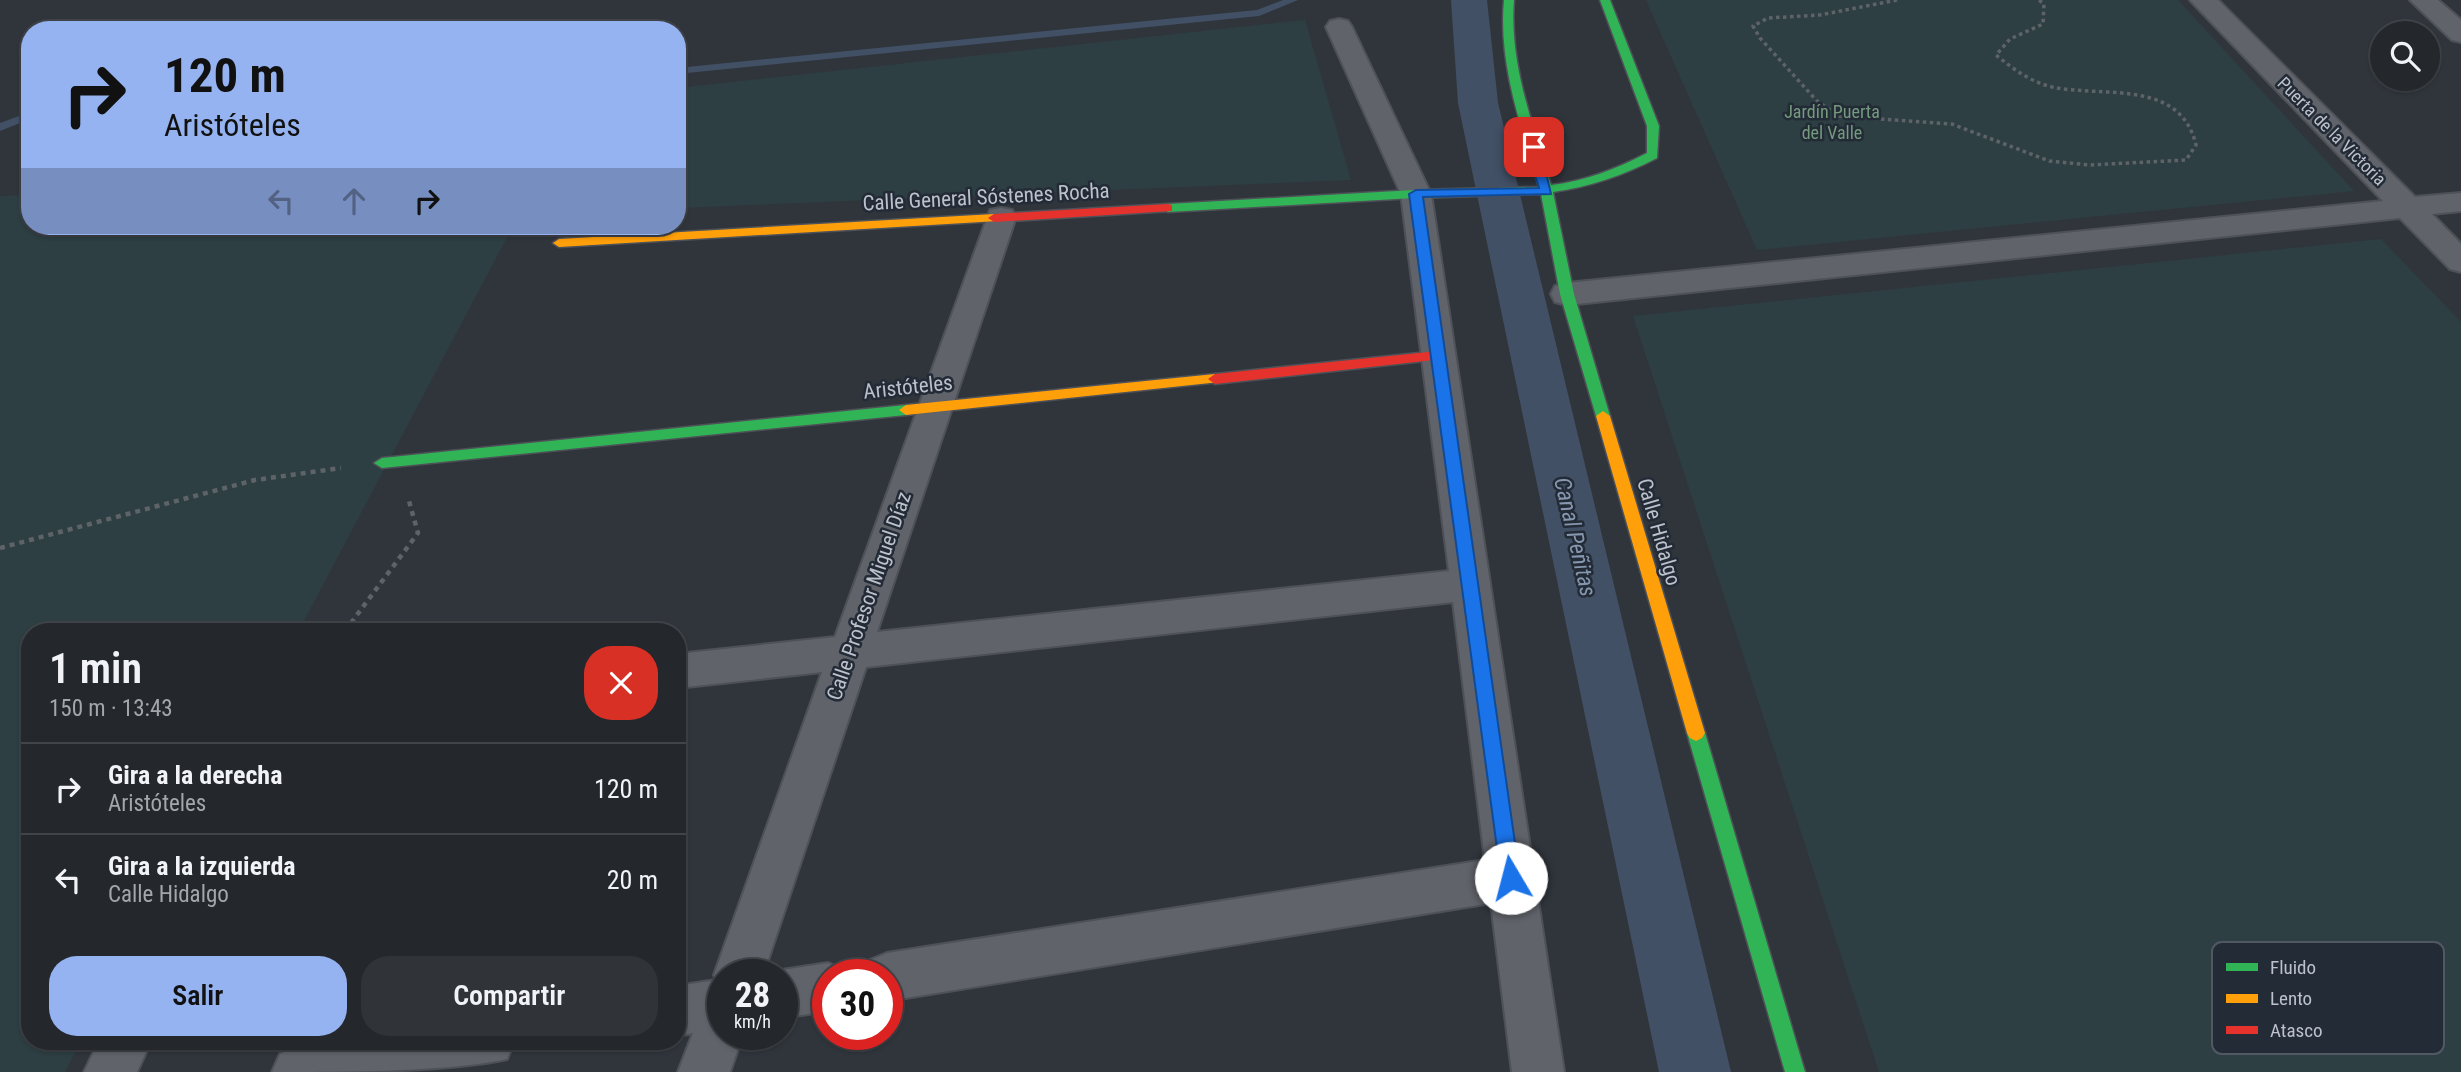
<!DOCTYPE html>
<html lang="es">
<head>
<meta charset="utf-8">
<style>
  body { margin:0; font-family:"Roboto Condensed",sans-serif; background:#303439; color:#f1f3f6; height:100vh; display:flex; flex-direction:column; font-size:26px; white-space:nowrap }
  * { box-sizing:border-box; margin:0 }
  p { font-size:23px; color:#a3a6aa }
  .icon { flex:none; width:38px; height:38px; fill:none; stroke:currentColor; stroke-width:2; stroke-linecap:round; stroke-linejoin:round }
  .map { position:relative; flex:1; overflow:hidden }
  .panel { position:absolute; left:21px; top:623px; width:665px; height:427px; display:flex; flex-direction:column; background:#24282d; border-radius:28px; box-shadow:0 2px 5px #0004,0 0 0 2px #414449 }
  .panel>* { flex:none }
  .top-card { position:absolute; left:21px; top:21px; width:665px; height:214px; border-radius:28px; box-shadow:0 2px 5px #0004,0 0 0 2px #414449; background:#95b2f1; color:#111; overflow:hidden }
  .tools { position:absolute; left:2370px; top:21px; display:grid; gap:14px }
  .tools a { display:grid; place-items:center; width:70px; height:70px; border-radius:50%; background:#24282d; box-shadow:0 2px 5px #0004,0 0 0 2px #414449; font-size:35px }
  .speed { position:absolute; left:707px; top:959px; display:flex; gap:14px; font-size:35px; font-weight:700; text-align:center }
  .speed>* { display:grid; place-content:center; width:91px; height:91px; border-radius:50%; background:#24282d; box-shadow:0 2px 5px #0004,0 0 0 2px #414449; line-height:1 }
  .speed small { font-size:18px; font-weight:400 }
  .speed .limit { border:10px solid #d22; background:#fff; color:#111 }
  .pin { position:absolute; display:grid; place-items:center; width:60px; height:60px; color:#fff; margin:-30px; border-radius:14px; box-shadow:0 4px 10px #0006 }
  .me { position:absolute; width:77px; margin:-38px; rotate:352deg; stroke-linejoin:round; filter:drop-shadow(0 0 5px #0008) }
  .turn { display:flex; align-items:center; gap:24px; height:147px; padding:0 28px; font-size:32px }
  .turn .icon { width:91px; height:91px; stroke-width:2.5 }
  .turn b { display:block; font-size:49px; line-height:60px }
  .lanes { display:flex; align-items:center; height:66px; padding:0 28px; background:#0003; justify-content:center; gap:35px; direction:ltr }
  .lanes .off { opacity:.35 }
  .round { display:grid; place-items:center; flex:none; width:74px; height:74px; border-radius:28px; background:#303439 }
  .headline { display:flex; align-items:center; justify-content:space-between; height:119px; padding:0 28px }
  h1 { font-size:42px; font-weight:600; line-height:52px }
  .primary-button { display:flex; gap:14px; margin-top:auto; padding:14px 28px }
  .primary-button a { flex:1; height:80px; border-radius:28px; background:#95b2f1; color:#111; font-size:28px; font-weight:600; line-height:80px; text-align:center }
  .primary-button a+a { background:#303439; color:#f1f3f6 }
  ul { padding:0; list-style:none }
  li { display:flex; align-items:center; gap:21px; height:91px; padding:0 28px; border-top:2px solid #414449 }
  li div { flex:1 }
  li b { display:block; font-size:26px }
  li em { font-style:normal }
  .map>svg:first-child { display:block }
  .green { fill:#2d3f43 }
  .lines { fill:none; stroke-linecap:round; stroke-linejoin:round }
  .stream { fill:#425066; fill-rule:evenodd }
  .canal { fill:#425066; fill-rule:evenodd }
  .street-casing { stroke:#4e5157; stroke-width:4 }
  .fast-casing { stroke:#4e5157; stroke-width:3 }
  .slow-casing { stroke:#4e5157; stroke-width:3 }
  .jam-casing { stroke:#4e5157; stroke-width:3 }
  .path-far2 { stroke:#5e6368; stroke-width:3.5; stroke-dasharray:3.5 3.5; stroke-linecap:butt }
  .path-far1 { stroke:#5e6368; stroke-width:4.5; stroke-dasharray:5 5; stroke-linecap:butt }
  .path { stroke:#5e6368; stroke-width:5; stroke-dasharray:6 6; stroke-linecap:butt }
  .street { fill:#60636a; fill-rule:evenodd }
  .fast { fill:#30b455; fill-rule:evenodd }
  .slow { fill:#ff9f0a; fill-rule:evenodd }
  .jam { fill:#e5322d; fill-rule:evenodd }
  .route { fill:#1a73e8; stroke:#114b97; stroke-width:2 }
  .labels { text-anchor:middle; dominant-baseline:central; stroke-width:5; stroke-linejoin:round; paint-order:stroke }
  .far-park-label { font-size:18px; fill:#759a7e; stroke:#232b37 }
  .far-street-label { font-size:18px; fill:#bcc1cb; stroke:#232b37 }
  .street-label { font-size:21px; fill:#bcc1cb; stroke:#232b37 }
  .water-label { font-size:23px; font-style:italic; fill:#8697af; stroke:#232b37 }
  .key { fill:#232b37; stroke:#515863; stroke-width:2 }
  .key-label { font-size:19px; fill:#bcc1cb }
</style>
</head>
<body>
<div class="map">
<svg width="2461" height="1072" viewBox="0 0 2461 1072">
  <rect width="100%" height="100%" fill="#30353c"/>
  <path class="green" d="M1646,0H2178L2354,191L1757,250Z
    M1305,20L1351,180L677,208V88Z
    M30,195V226H513L298,632H30V1041H81L65,1072H0V196Z
    M2381,239L2461,322V1072H1879L1633,316Z"/>
  <g class="lines">
    <path class="stream" d="M1283,0H1298L1259,16L677,74V68L1257,10Z
      M30,112V119L0,131V123Z"/>
    <path class="canal" d="M1451,0H1487L1498,103L1731,1072H1659L1458,103Z"/>
    <defs>
      <path id="street" d="M2190,0H2218L2415,197L2461,193V211L2432,214L2461,244V272L2450,269L2400,218L1567,305L1555,302L1551,294L1555,286L1567,283L2383,201Z
        M2410,0H2438L2461,20V42L2452,40Z
        M1339,19L1348,21L1352,27L1431,194L1564,1072H1512L1491,903L887,1001V975H863L870,960L887,953L1485,860L1453,602L866,667L763,975H723V1034H743L730,1072H678L693,1033L677,1036V986L716,980L714,975L822,672L677,688V654L835,637L990,210L1001,208L1012,210L1016,217L877,632L1449,571L1401,194L1326,27L1330,21Z
        M828,963L845,970L847,975H828V1011L782,1018V975H770L782,970Z
        M99,1041H151L137,1072H84Z
        M330,1041H514L507,1059C449,1072 338,1072 272,1072L280,1054L298,1046Z"/>
      <path id="fast" d="M1504,0H1514C1509,64 1533,124 1551,185C1586,181 1616,169 1647,153V126L1600,0H1610L1659,126L1657,158C1624,175 1590,187 1553,192L1574,294L1610,416L1603,421L1596,416L1560,294L1541,194L1414,198L1168,212L1162,208L1168,204L1414,190L1539,187C1521,125 1498,64 1504,0Z
        M906,405L913,410L906,415L382,468L374,463L382,458Z
        M1696,725L1702,728L1705,733L1805,1072H1785L1687,733L1690,728Z"/>
      <path id="slow" d="M994,214L998,215V221L559,247L553,243L559,239Z
        M1215,374L1220,376L1222,379L1220,382L906,415L899,410L906,405Z
        M1603,411L1610,416L1705,733L1702,738L1696,741L1690,738L1687,733L1596,416Z"/>
      <path id="jam" d="M1168,204L1172,205V211L994,222L988,218L994,214Z
        M1438,351L1445,356L1443,359L1215,384L1208,379L1215,374Z"/>
    </defs>
    <use href="#street" class="street-casing"/>
    <use href="#fast" class="fast-casing"/>
    <use href="#slow" class="slow-casing"/>
    <use href="#jam" class="jam-casing"/>
    <path class="path-far2" d="M1897,0L1820,15L1768,18L1753,26L1760,38L1817,101L1839,116L1952,124L2049,161L2090,165L2186,160L2196,145C2180,78 2103,98 2052,87C2031,82 2013,69 1996,55L2010,39L2043,24L2044,4L2039,0"/>
    <path class="path-far1" d="M0,548L255,480L341,468
      M345,631L418,533L409,501"/>
    <path class="path" d="M344,632L346,629"/>
    <use href="#street" class="street"/>
    <use href="#fast" class="fast"/>
    <use href="#slow" class="slow"/>
    <use href="#jam" class="jam"/>
  </g>
  <path class="route" d="M1534,143L1540,147L1551,194L1423,197L1520,878L1518,885L1511,887L1504,885L1501,878L1409,194L1416,190L1539,188L1527,147Z"/>
  <g class="labels">
    <g class="far-park-label">
      <text x="1832" y="111">Jardín Puerta<tspan x="1832" dy="21">del Valle</tspan></text>
    </g>
    <g class="far-street-label">
      <text transform="translate(2332 131) rotate(45)">Puerta de la Victoria</text>
    </g>
    <g class="street-label">
      <text transform="translate(986 197) rotate(-3)">Calle General Sóstenes Rocha</text>
      <text transform="translate(908 387) rotate(-6)">Aristóteles</text>
      <text transform="translate(1659 532) rotate(74)">Calle Hidalgo</text>
      <text transform="translate(869 596) rotate(-71)">Calle Profesor Miguel Díaz</text>
    </g>
    <g class="water-label">
      <text transform="translate(1575 537) rotate(77)">Canal Peñitas</text>
    </g>
  </g>
  <rect x="2212" y="942" width="232" height="112" rx="10" class="key"/>
  <rect x="2226" y="963" width="32" height="8" fill="#30b455"/>
  <rect x="2226" y="994" width="32" height="9" fill="#ff9f0a"/>
  <rect x="2226" y="1026" width="32" height="8" fill="#e5322d"/>
  <g class="key-label">
    <text x="2270" y="974">Fluido</text>
    <text x="2270" y="1005">Lento</text>
    <text x="2270" y="1037">Atasco</text>
  </g>
</svg>
<div class="tools">
<a><svg class="icon" aria-label="search" viewBox="0 0 24 24"><circle cx="10" cy="10" r="6"/><path d="M15 15l6 6"/></svg></a>
</div>
<div class="speed"><div>28<small>km/h</small></div><div class="limit">30</div></div>
<div class="pin" style="left:1534px;top:147px;background:#d93025"><svg class="icon" aria-label="arrive" viewBox="0 0 24 24"><path d="M6 21V4h12l-3 4 3 4H6"/></svg></div>
<svg class="me" style="left:1511px;top:878px" viewBox="-20 -20 40 40"><circle r="19" fill="#fff"/><path d="M0-13L10 11 0 6-10 11z" fill="#1a73e8"/></svg>
<div class="top-card">
<div class="turn"><svg class="icon" aria-label="right" viewBox="0 0 24 24"><path d="M7 20v-9h11M14 6l5 5-5 5"/></svg><div><b>120 m</b>Aristóteles</div></div>
<div class="lanes"><svg class="icon off" aria-label="left" viewBox="0 0 24 24"><path d="M17 20v-9H6M10 6l-5 5 5 5"/></svg><svg class="icon off" aria-label="ahead" viewBox="0 0 24 24"><path d="M12 20V5M6 11l6-6 6 6"/></svg><svg class="icon" aria-label="right" viewBox="0 0 24 24"><path d="M7 20v-9h11M14 6l5 5-5 5"/></svg></div>
</div>
<section class="panel">
<div class="headline"><div><h1>1 min</h1><p>150 m · 13:43</p></div><a class="round" style="background:#d93025;color:#fff"><svg class="icon" aria-label="close" viewBox="0 0 24 24"><path d="M6 6l12 12M18 6L6 18"/></svg></a></div>
<ul>
<li><svg class="icon" aria-label="right" viewBox="0 0 24 24"><path d="M7 20v-9h11M14 6l5 5-5 5"/></svg><div><b>Gira a la derecha</b><p>Aristóteles</p></div><em>120 m</em></li>
<li><svg class="icon" aria-label="left" viewBox="0 0 24 24"><path d="M17 20v-9H6M10 6l-5 5 5 5"/></svg><div><b>Gira a la izquierda</b><p>Calle Hidalgo</p></div><em>20 m</em></li>
</ul>
<div class="primary-button"><a>Salir</a><a>Compartir</a></div>
</section>
</div>
</body>
</html>
